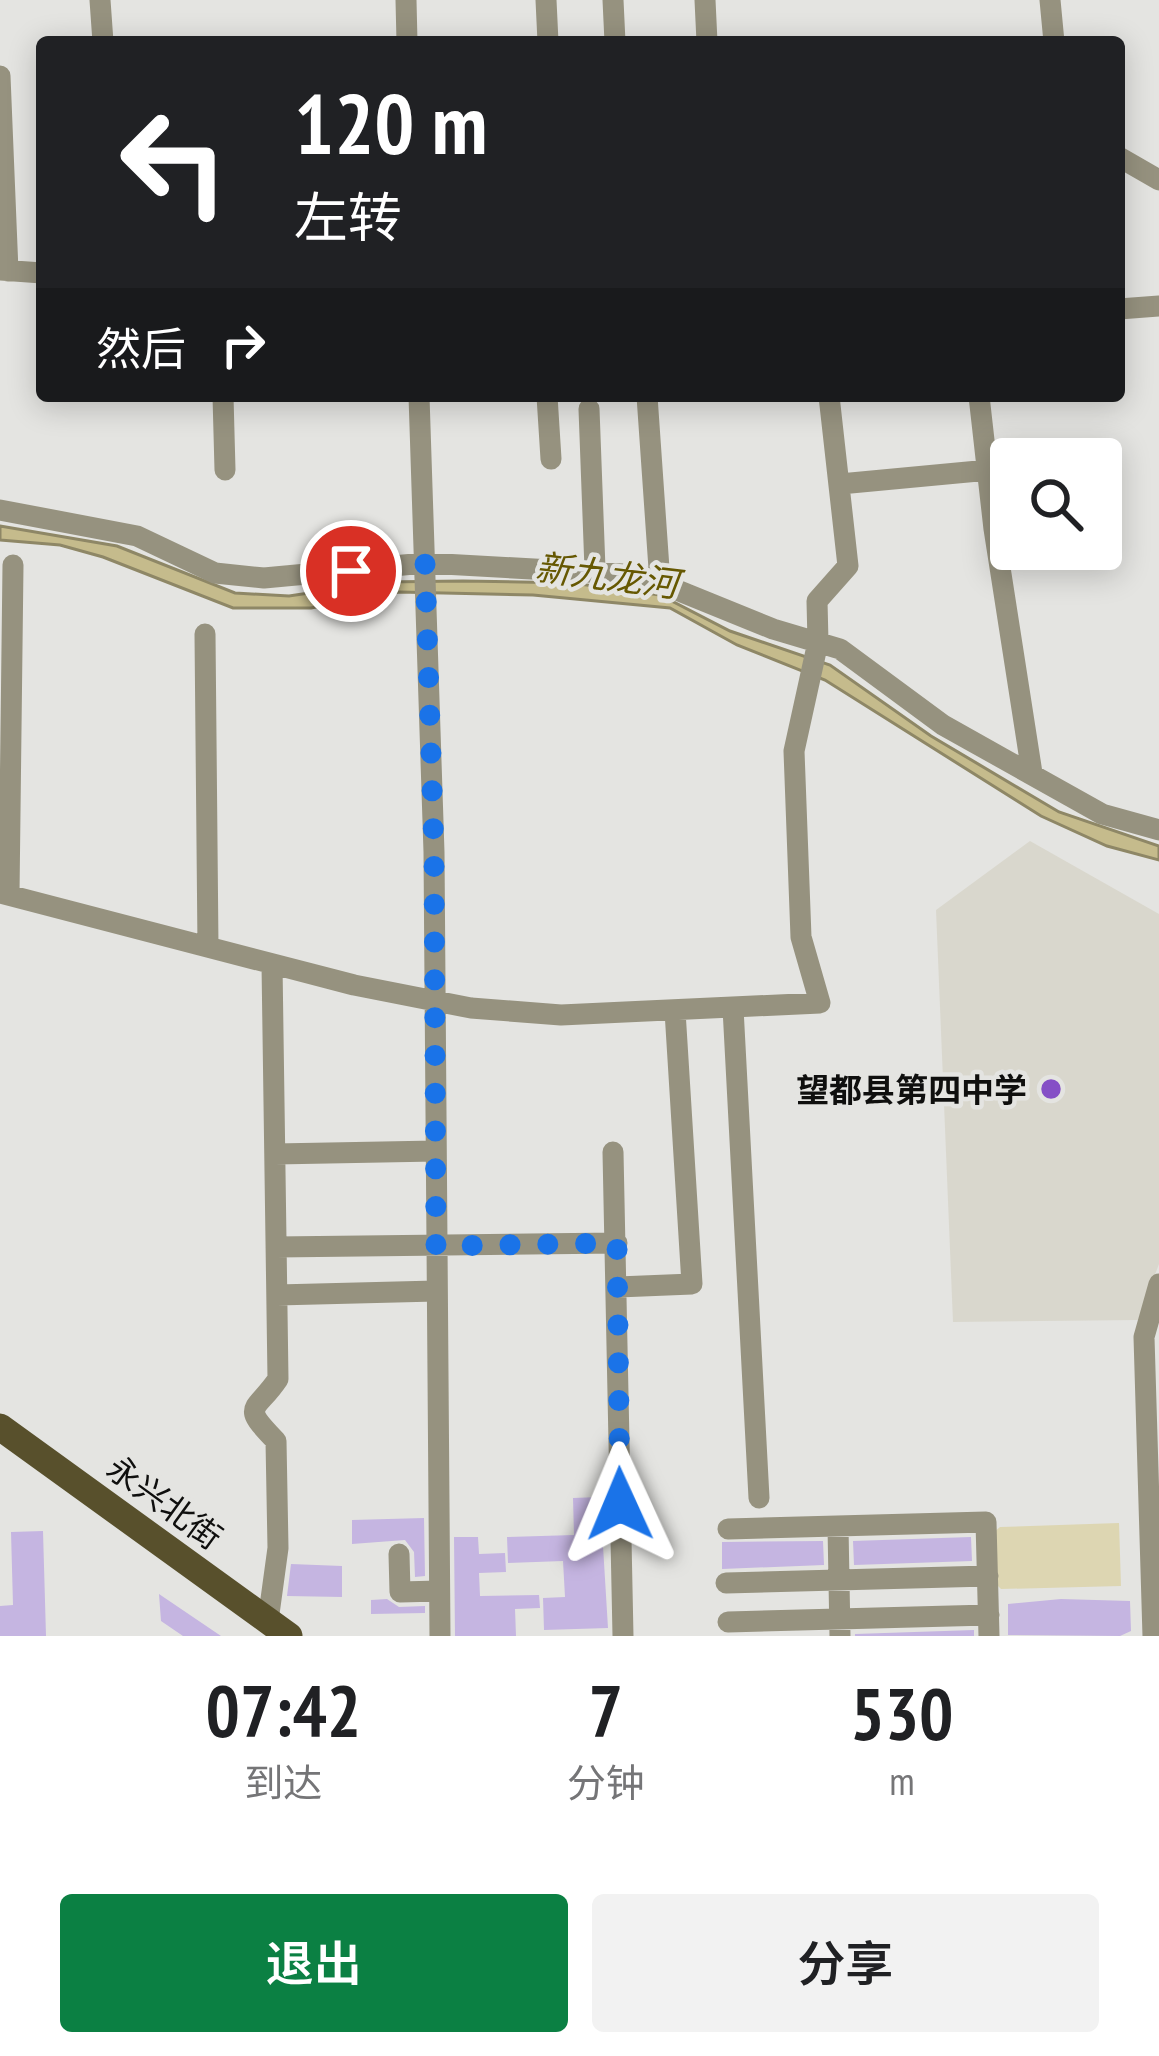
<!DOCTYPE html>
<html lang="zh">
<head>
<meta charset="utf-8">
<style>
  body { margin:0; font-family:"PT Sans Narrow","Noto Sans SC",sans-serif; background:#f2f2f2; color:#202124; height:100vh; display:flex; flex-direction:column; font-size:45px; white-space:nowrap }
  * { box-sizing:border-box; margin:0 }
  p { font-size:39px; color:#757577 }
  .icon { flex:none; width:66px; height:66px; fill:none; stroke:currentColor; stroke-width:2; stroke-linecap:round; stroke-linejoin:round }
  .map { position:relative; height:1636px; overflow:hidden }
  .drawer { display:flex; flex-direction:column; background:#fff; flex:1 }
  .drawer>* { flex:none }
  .hud { position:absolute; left:36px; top:36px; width:1089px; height:366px; border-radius:12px; box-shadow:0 6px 30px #0003; background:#202124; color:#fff; overflow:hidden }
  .buttons { position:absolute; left:990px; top:438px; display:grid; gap:24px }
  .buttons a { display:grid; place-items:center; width:132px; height:132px; border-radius:12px; background:#fff; box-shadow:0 6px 30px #0003; font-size:60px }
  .pin { position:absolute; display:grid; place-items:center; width:102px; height:102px; color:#fff; margin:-51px; border:6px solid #fff; border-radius:50%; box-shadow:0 3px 12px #0007 }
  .me { position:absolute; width:132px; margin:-66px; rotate:359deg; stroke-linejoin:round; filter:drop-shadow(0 0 9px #0008) }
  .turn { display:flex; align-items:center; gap:42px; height:252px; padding:0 60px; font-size:54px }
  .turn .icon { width:156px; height:156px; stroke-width:2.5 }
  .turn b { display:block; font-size:84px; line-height:102px }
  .then { display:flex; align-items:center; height:114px; padding:0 60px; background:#0003; gap:24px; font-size:45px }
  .eta { display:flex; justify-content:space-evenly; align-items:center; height:204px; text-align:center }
  .eta b { font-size:72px; font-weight:600; line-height:84px }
  .action { display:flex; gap:24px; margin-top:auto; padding:24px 60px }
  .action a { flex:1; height:138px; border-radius:12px; background:#0b8043; color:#fff; font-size:48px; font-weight:600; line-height:138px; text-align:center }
  .action a+a { background:#f2f2f2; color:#202124 }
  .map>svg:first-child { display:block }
  .built { fill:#d9d7cd }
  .green { fill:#ddd6b2 }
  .water { fill:#c5bb8c; stroke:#8e8766; stroke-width:3 }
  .building { fill:#c5b5e1 }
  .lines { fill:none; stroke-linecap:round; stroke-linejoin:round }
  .minor { stroke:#96927f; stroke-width:21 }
  .major { stroke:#58502c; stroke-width:27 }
  .route { stroke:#1a73e8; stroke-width:21; stroke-dasharray:0 37.8 }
  .poi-dot { fill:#854fc6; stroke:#e4e4e1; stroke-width:4.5 }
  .labels { text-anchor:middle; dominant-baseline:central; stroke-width:9; stroke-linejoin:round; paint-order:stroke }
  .poi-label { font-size:33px; font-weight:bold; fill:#0f0f0e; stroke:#e4e4e1; text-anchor:end }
  .street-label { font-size:33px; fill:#0f0f0e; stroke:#e4e4e1 }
  .water-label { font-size:36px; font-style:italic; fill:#665802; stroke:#e4e4e1 }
</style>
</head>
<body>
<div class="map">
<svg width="1159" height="1636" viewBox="0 0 1159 1636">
  <rect width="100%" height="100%" fill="#e4e4e1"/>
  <path class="built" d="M1030,841L1159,914V1264L1138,1320L953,1322L936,910Z"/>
  <path class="green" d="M1119,1523L1121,1586L1001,1589L996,1584L994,1532L1000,1527Z"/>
  <path class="water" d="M0,526L117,546L235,593L289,596L383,582L463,581L572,583L660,595L730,631L830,665L931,736L1059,812L1159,846V860L1107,846L1041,816L825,680L737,645L670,608L533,595L399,592L311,608H233L103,557L60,545L0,540Z"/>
  <path class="building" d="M600,1497L608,1628L544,1630L543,1598L565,1597L563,1561L508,1563L507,1537L574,1535L573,1498Z
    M424,1518L425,1576L415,1577L414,1552L405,1540L352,1544V1520Z
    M43,1531L46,1636H0V1606L13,1605L11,1532Z
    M454,1537H478L479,1554L505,1553L506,1572L479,1573L480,1596L539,1595L540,1608L515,1609L516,1636H455Z
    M971,1537L972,1561L854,1565L853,1541Z
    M823,1541L824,1565L722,1569V1542Z
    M291,1564L342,1566V1597L287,1596Z
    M159,1594L221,1636H183L161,1621Z
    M387,1599L399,1607L425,1606V1613L371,1614V1600Z
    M1061,1599L1130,1601L1131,1631L1120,1636L1008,1635V1604Z
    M974,1630V1636H855V1634Z"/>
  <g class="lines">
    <path class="minor" d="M100,0L103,42
      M406,0L407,42
      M546,0L548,42
      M613,0L615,42
      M705,0L707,42
      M1050,0L1054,42
      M0,76L8,271
      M1119,157L1159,180
      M0,270L42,273
      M1119,309L1159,306
      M223,396L225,470
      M419,396L434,852L440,1636
      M547,396L551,459
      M647,396L660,583
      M979,396L994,529L1032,773
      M589,409L595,569
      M840,484L989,470
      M0,510L137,536L215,573L264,578L425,563L640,575L773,629L840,649L943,725L1102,814L1159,830
      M205,634L208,947
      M0,893L354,985L471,1008L561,1015L820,1003L801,937L794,751L818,642L817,601L848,566L829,396
      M9,894L13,565
      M733,1008L759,1498
      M613,1152L623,1636
      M275,1154L436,1151
      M276,1247L617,1243
      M618,1287L692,1284L675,1011
      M277,1295L436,1291
      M838,1527L840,1636
      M728,1529L986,1522L989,1636
      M399,1554L400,1592L439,1591
      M726,1583L988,1576
      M268,1621L278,1548L276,1441C240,1404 255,1413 278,1379L272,964
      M728,1622L989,1615
      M1153,1636L1144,1337L1159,1284"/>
    <path class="major" d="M0,1427L289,1636"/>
  </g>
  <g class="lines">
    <path class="route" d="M351,571L425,563L434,852L436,1246L617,1243L620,1504"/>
  </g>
  <circle class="poi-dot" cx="1051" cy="1089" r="12"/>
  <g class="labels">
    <g class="poi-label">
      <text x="1027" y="1089">望都县第四中学</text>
    </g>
    <g class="street-label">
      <text transform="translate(165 1502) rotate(36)">永兴北街</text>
    </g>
    <g class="water-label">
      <text transform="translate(607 575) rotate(7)">新九龙河</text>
    </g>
  </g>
</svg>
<div class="buttons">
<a><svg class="icon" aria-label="search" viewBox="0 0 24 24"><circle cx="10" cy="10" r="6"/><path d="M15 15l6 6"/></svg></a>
</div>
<div class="pin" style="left:351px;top:571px;background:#d93025"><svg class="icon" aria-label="arrive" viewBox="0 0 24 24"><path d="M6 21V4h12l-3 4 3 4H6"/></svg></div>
<svg class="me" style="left:620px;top:1504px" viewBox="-20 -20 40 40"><path d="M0-17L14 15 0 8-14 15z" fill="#1a73e8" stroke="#fff" stroke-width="4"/></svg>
<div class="hud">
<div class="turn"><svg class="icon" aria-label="left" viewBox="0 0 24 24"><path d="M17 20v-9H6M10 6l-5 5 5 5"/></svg><div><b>120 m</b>左转</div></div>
<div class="then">然后<svg class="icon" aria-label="right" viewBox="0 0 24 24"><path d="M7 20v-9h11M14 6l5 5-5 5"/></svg></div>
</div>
</div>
<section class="drawer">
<div class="eta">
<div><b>07:42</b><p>到达</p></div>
<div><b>7</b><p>分钟</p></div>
<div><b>530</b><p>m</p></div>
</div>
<div class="action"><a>退出</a><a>分享</a></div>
</section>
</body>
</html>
